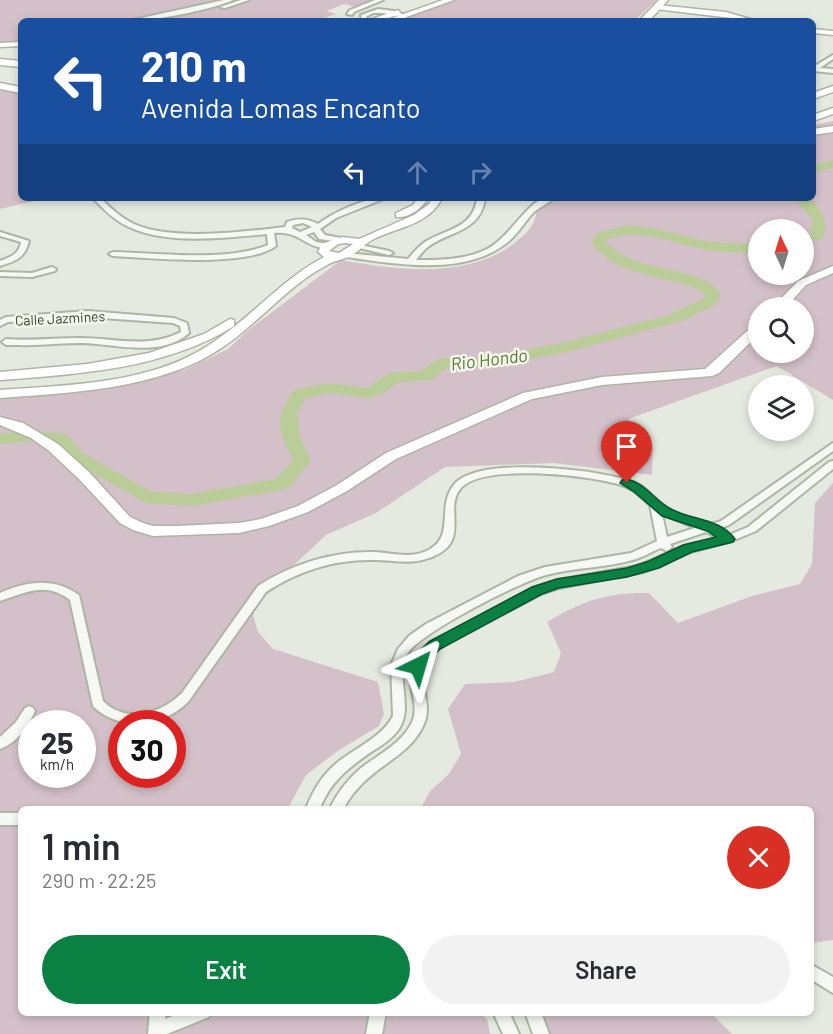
<!DOCTYPE html>
<html lang="en">
<head>
<meta charset="utf-8">
<style>
  body { margin:0; font-family:Barlow,sans-serif; background:#f2f2f3; color:#2b2b33; height:100vh; display:flex; flex-direction:column; font-size:22px; white-space:nowrap }
  * { box-sizing:border-box; margin:0 }
  p { font-size:20px; color:#7c7c81 }
  .icon { flex:none; width:33px; height:33px; fill:none; stroke:currentColor; stroke-width:2; stroke-linecap:round; stroke-linejoin:round }
  .map { position:relative; flex:1; overflow:hidden }
  .panel { position:absolute; left:18px; top:806px; width:796px; height:210px; display:flex; flex-direction:column; background:#fff; border-radius:9px; box-shadow:0 3px 9px #0003 }
  .panel>* { flex:none }
  .hud { position:absolute; left:18px; top:18px; width:798px; height:183px; border-radius:9px; box-shadow:0 3px 9px #0003; background:#1a4fa0; color:#fff; overflow:hidden }
  .needle { width:39px; rotate:356deg }
  .tools { position:absolute; left:748px; top:219px; display:grid; gap:12px }
  .tools a { display:grid; place-items:center; width:66px; height:66px; border-radius:50%; background:#fff; box-shadow:0 3px 9px #0003; font-size:30px }
  .speed { position:absolute; left:18px; top:710px; display:flex; gap:12px; font-size:30px; font-weight:700; text-align:center }
  .speed>* { display:grid; place-content:center; width:78px; height:78px; border-radius:50%; background:#fff; box-shadow:0 3px 9px #0003; line-height:1 }
  .speed small { font-size:15px; font-weight:400 }
  .speed .limit { border:9px solid #d22; background:#fff; color:#111 }
  .pin { position:absolute; display:grid; place-items:center; width:51px; height:51px; color:#fff; margin:-62px -26px; border-radius:50% 50% 50% 0; rotate:-45deg; box-shadow:0 0 6px #0007 }
  .pin .icon { rotate:45deg }
  .me { position:absolute; width:66px; margin:-33px; rotate:40deg; stroke-linejoin:round; filter:drop-shadow(0 0 4px #0008) }
  .turn { display:flex; align-items:center; gap:21px; height:126px; padding:0 24px; font-size:27px }
  .turn .icon { width:78px; height:78px; stroke-width:2.5 }
  .turn b { display:block; font-size:42px; line-height:51px }
  .lanes { display:flex; align-items:center; height:57px; padding:0 24px; background:#0003; justify-content:center; gap:30px; direction:ltr }
  .lanes .off { opacity:.35 }
  .round { display:grid; place-items:center; flex:none; width:63px; height:63px; border-radius:32px; background:#f2f2f3 }
  .summary { display:flex; align-items:center; justify-content:space-between; height:102px; padding:0 24px }
  h1 { font-size:36px; font-weight:600; line-height:45px }
  .action { display:flex; gap:12px; margin-top:auto; padding:12px 24px }
  .action a { flex:1; height:69px; border-radius:36px; background:#0b8043; color:#fff; font-size:24px; font-weight:600; line-height:69px; text-align:center }
  .action a+a { background:#f2f2f3; color:#2b2b33 }
  .map>svg:first-child { display:block }
  .green { fill:#d4c0c8; fill-rule:evenodd }
  .lines { fill:none; stroke-linecap:round; stroke-linejoin:round }
  .river { fill:#bacd98; fill-rule:evenodd }
  .street-casing { stroke:#adb5a5; stroke-width:4 }
  .secondary-casing { stroke:#adb5a5; stroke-width:3 }
  .primary-casing { stroke:#acb79e; stroke-width:3 }
  .street { fill:#f5f8f3; fill-rule:evenodd }
  .secondary { fill:#fff; fill-rule:evenodd }
  .primary { fill:#fff; fill-rule:evenodd }
  .route { fill:#0b8043; stroke:#07532c; stroke-width:1.5 }
  .labels { text-anchor:middle; dominant-baseline:central; stroke-width:5; stroke-linejoin:round; paint-order:stroke }
  .far-street-label { font-size:14px; fill:#354327; stroke:#f4f7ef }
  .water-label { font-size:18px; font-style:italic; fill:#5c7a2e; stroke:#f4f7ef }
</style>
</head>
<body>
<div class="map">
<svg width="833" height="1034" viewBox="0 0 833 1034">
  <rect width="100%" height="100%" fill="#e5eae0"/>
  <path class="green" d="M0,0H374L356,7L344,4L327,11L336,14L315,21H21V41L0,42Z
    M456,0H656V1L634,21H394Z
    M0,89L21,93V198H46L0,209Z
    M833,121V400L777,366L628,419L653,447L652,475L554,463L445,467L376,513L326,535L260,597L253,615L258,632L273,649L378,682L384,714L379,726L339,750L306,775L288,808H21V1012H393L397,1019L395,1013L479,1012L487,1019L490,1034H0V399L113,387L184,370L228,349L247,331L341,260C397,270 468,280 516,242C523,236 531,230 534,221C537,214 537,206 537,198H813V125ZM759,230H804V274H759ZM759,308H804V352H759ZM32,723H82V774H32ZM122,723H172V774H122Z
    M833,483V940L812,943V808H421L430,791L449,774L461,754L448,709L465,684L514,682L554,672L561,653L547,622C582,601 607,592 649,593L678,623L752,596L800,584L812,564L815,503Z
    M541,1013H711L732,1034H550Z"/>
  <g class="lines">
    <path class="river" d="M833,160V168L813,173V165Z
      M794,198H809C821,209 831,222 822,239L804,243V235L811,233L812,219Z
      M628,225L652,228L710,242L759,244V252C740,253 722,253 703,249C671,243 641,227 608,239L606,242C638,276 696,263 721,293L715,305L681,321L568,352L484,368L450,366L431,380L399,382L382,394L369,398L329,393L306,398L297,414L300,437L311,461L289,488L282,490L192,506L146,503L71,461L55,443L32,441L0,444V434L32,431L66,434L83,453L150,491L192,494L276,479L293,460C278,428 273,421 294,390L329,383L367,388L389,373L421,371L441,358H484L567,342L669,315L703,299L705,294L695,288C659,274 616,276 592,243L597,233Z"/>
    <defs>
      <path id="street" d="M224,0H233C211,10 153,21 128,21Z
        M241,0H249L225,8L220,7Z
        M375,0H383L354,12L352,15L347,14L350,10Z
        M378,9L394,11L408,16L405,18L383,13H373L366,17L368,21H362L361,15Z
        M833,55V59L820,68L833,69V73L813,71V67Z
        M93,198H101C110,208 121,218 134,224C172,241 244,232 285,227L287,222C298,218 307,218 318,224C334,212 364,198 386,198L336,218L320,229L325,235L341,238V242L319,239L314,232L306,235L316,242L329,244V248C305,249 300,230 274,233L276,246C246,268 151,258 113,256L109,254L113,252C159,253 226,262 268,245L267,234C226,238 167,245 129,227C115,221 103,209 93,198ZM303,223L312,227L300,232L292,228L293,225Z
        M477,198H485C481,231 451,231 429,246C424,250 420,255 416,260C439,260 464,260 485,250C508,240 527,202 545,198C548,197 551,198 555,198C547,204 539,207 532,214C523,224 516,237 504,245C461,276 396,264 346,257L342,255L346,253L408,259C413,253 418,247 425,242C446,229 474,228 477,198Z
        M0,232L29,241C25,258 16,261 0,266V261C11,257 19,254 21,242L0,236Z
        M356,244L389,251L393,253L389,255L359,248H356Z
        M52,267L56,269L55,271L32,277L0,276V272L32,273Z
        M88,311L174,318L187,323L189,333C161,358 116,344 82,343C60,343 39,346 17,345H6L2,342L6,339C31,341 55,338 80,338C115,338 148,349 181,332L180,326L173,323L88,317L8,322L0,326V320L6,317Z
        M833,443V451L729,525L717,529L729,535L748,527L829,462L833,461V469L756,531L732,541L691,552L644,572L559,588L541,594L439,648C434,653 427,659 425,666C417,688 436,705 421,730C407,755 379,765 360,786C353,793 348,800 344,808H330C338,792 348,779 361,768C378,755 399,745 410,726C422,707 406,688 412,668C415,657 423,650 431,642L533,588L557,580L638,566L684,546L718,538L706,532L670,544L672,547L667,551L661,548C653,551 645,556 636,559C607,568 575,567 546,575C520,582 421,632 408,653C394,676 414,706 399,729C392,739 381,746 371,752C347,769 331,781 320,808H306C314,789 322,775 338,762C357,747 382,737 393,716L391,665L398,649L409,636L426,624L518,576L545,567L631,553L657,541L650,505C642,497 634,490 624,486C593,475 488,464 463,486C440,507 475,542 429,558C411,565 392,560 374,560C335,559 298,571 266,592L188,702C163,727 119,732 93,706L70,600C45,581 26,593 0,601V593C27,581 54,577 79,595L103,701C126,724 161,714 182,693L258,586C292,564 333,551 375,552C391,553 409,558 424,552C457,539 436,509 453,486C472,459 559,468 589,472C605,475 623,477 638,484C647,489 654,498 662,504C671,512 697,524 708,524C712,524 717,522 721,521ZM662,514L695,528L667,537Z
        M29,706L33,708L35,711C28,727 17,743 0,749V737L16,722L25,708Z
        M0,813H21V825H0Z
        M812,965L833,977V993L812,980Z
        M150,1012H166L165,1019L183,1012H211L209,1017L167,1034H148Z
        M370,1012H386L382,1034H366Z
        M493,1012H509L519,1034H503Z
        M525,1012H541L549,1034H533Z"/>
      <path id="secondary" d="M443,0H454L395,21H384Z
        M658,5L726,12L757,21L655,9Z
        M398,10L401,14L378,21H366Z
        M813,29L833,31V35L813,33Z
        M21,42V46L0,47V43Z
        M0,83L21,87V93L0,89Z
        M833,86V92L813,99V93Z
        M833,108V114L813,121V115Z
        M833,126V132L813,135V129Z
        M418,198H428C421,209 410,218 396,217V213L413,205Z
        M432,198H442C429,225 398,227 374,239C366,243 360,250 352,255C344,260 335,260 327,265C287,286 258,324 220,349C160,389 70,393 0,398V390C69,385 153,384 212,343C252,317 282,279 324,257L318,252L322,244L342,237L359,239L414,215L429,204ZM346,243L353,244L339,253L329,251L338,244Z
        M833,266V273L806,285L785,308H772L798,281Z
        M230,319L234,320V326C165,369 80,374 0,380V372L87,364L149,353L204,334Z
        M759,323V334L719,373L712,376L602,385L532,399L396,459L347,491L308,512L269,526L239,533L153,536L133,530L120,523L79,479L48,450L31,438L0,425V417L23,423L58,444L89,472L130,517L143,523L153,526H177L239,523L261,519L298,506L337,485L386,453L523,393L602,377L705,369L755,324Z"/>
      <path id="primary" d="M659,0H668L649,21H639Z
        M0,59L21,61V67L0,65Z"/>
    </defs>
    <use href="#street" class="street-casing"/>
    <use href="#secondary" class="secondary-casing"/>
    <use href="#primary" class="primary-casing"/>
    <use href="#street" class="street"/>
    <use href="#secondary" class="secondary"/>
    <use href="#primary" class="primary"/>
  </g>
  <path class="route" d="M627,479C647,484 655,502 673,510C693,520 721,519 735,539L733,542L692,552L659,568L627,577L559,588L542,594L440,649L428,661L423,670H412L410,666L416,654L430,641L532,587L557,579L627,568L649,561L683,545L716,537L707,531L662,516L633,491L620,483L622,480Z"/>
  <g class="labels">
    <g class="far-street-label">
      <text transform="translate(60 318) rotate(-3)">Calle Jazmines</text>
    </g>
    <g class="water-label">
      <text transform="translate(489 359) rotate(-7)">Rio Hondo</text>
    </g>
  </g>
</svg>
<div class="tools">
<a><svg class="needle" viewBox="-14 -14 28 28"><path d="M0-13l5 13h-10z" fill="#e53935"/><path d="M0 13l5-13h-10z" fill="#7c7c81"/></svg></a>
<a><svg class="icon" aria-label="search" viewBox="0 0 24 24"><circle cx="10" cy="10" r="6"/><path d="M15 15l6 6"/></svg></a>
<a><svg class="icon" aria-label="layers" viewBox="0 0 24 24"><path d="M12 4l9 5-9 5-9-5zM3 14l9 5 9-5"/></svg></a>
</div>
<div class="speed"><div>25<small>km/h</small></div><div class="limit">30</div></div>
<div class="pin" style="left:627px;top:483px;background:#d93025"><svg class="icon" aria-label="arrive" viewBox="0 0 24 24"><path d="M6 21V4h12l-3 4 3 4H6"/></svg></div>
<svg class="me" style="left:418px;top:666px" viewBox="-20 -20 40 40"><path d="M0-17L14 15 0 8-14 15z" fill="#0b8043" stroke="#fff" stroke-width="4"/></svg>
<div class="hud">
<div class="turn"><svg class="icon" aria-label="left" viewBox="0 0 24 24"><path d="M17 20v-9H6M10 6l-5 5 5 5"/></svg><div><b>210 m</b>Avenida Lomas Encanto</div></div>
<div class="lanes"><svg class="icon" aria-label="left" viewBox="0 0 24 24"><path d="M17 20v-9H6M10 6l-5 5 5 5"/></svg><svg class="icon off" aria-label="ahead" viewBox="0 0 24 24"><path d="M12 20V5M6 11l6-6 6 6"/></svg><svg class="icon off" aria-label="right" viewBox="0 0 24 24"><path d="M7 20v-9h11M14 6l5 5-5 5"/></svg></div>
</div>
<section class="panel">
<div class="summary"><div><h1>1 min</h1><p>290 m · 22:25</p></div><a class="round" style="background:#d93025;color:#fff"><svg class="icon" aria-label="close" viewBox="0 0 24 24"><path d="M6 6l12 12M18 6L6 18"/></svg></a></div>
<div class="action"><a>Exit</a><a>Share</a></div>
</section>
</div>
</body>
</html>
